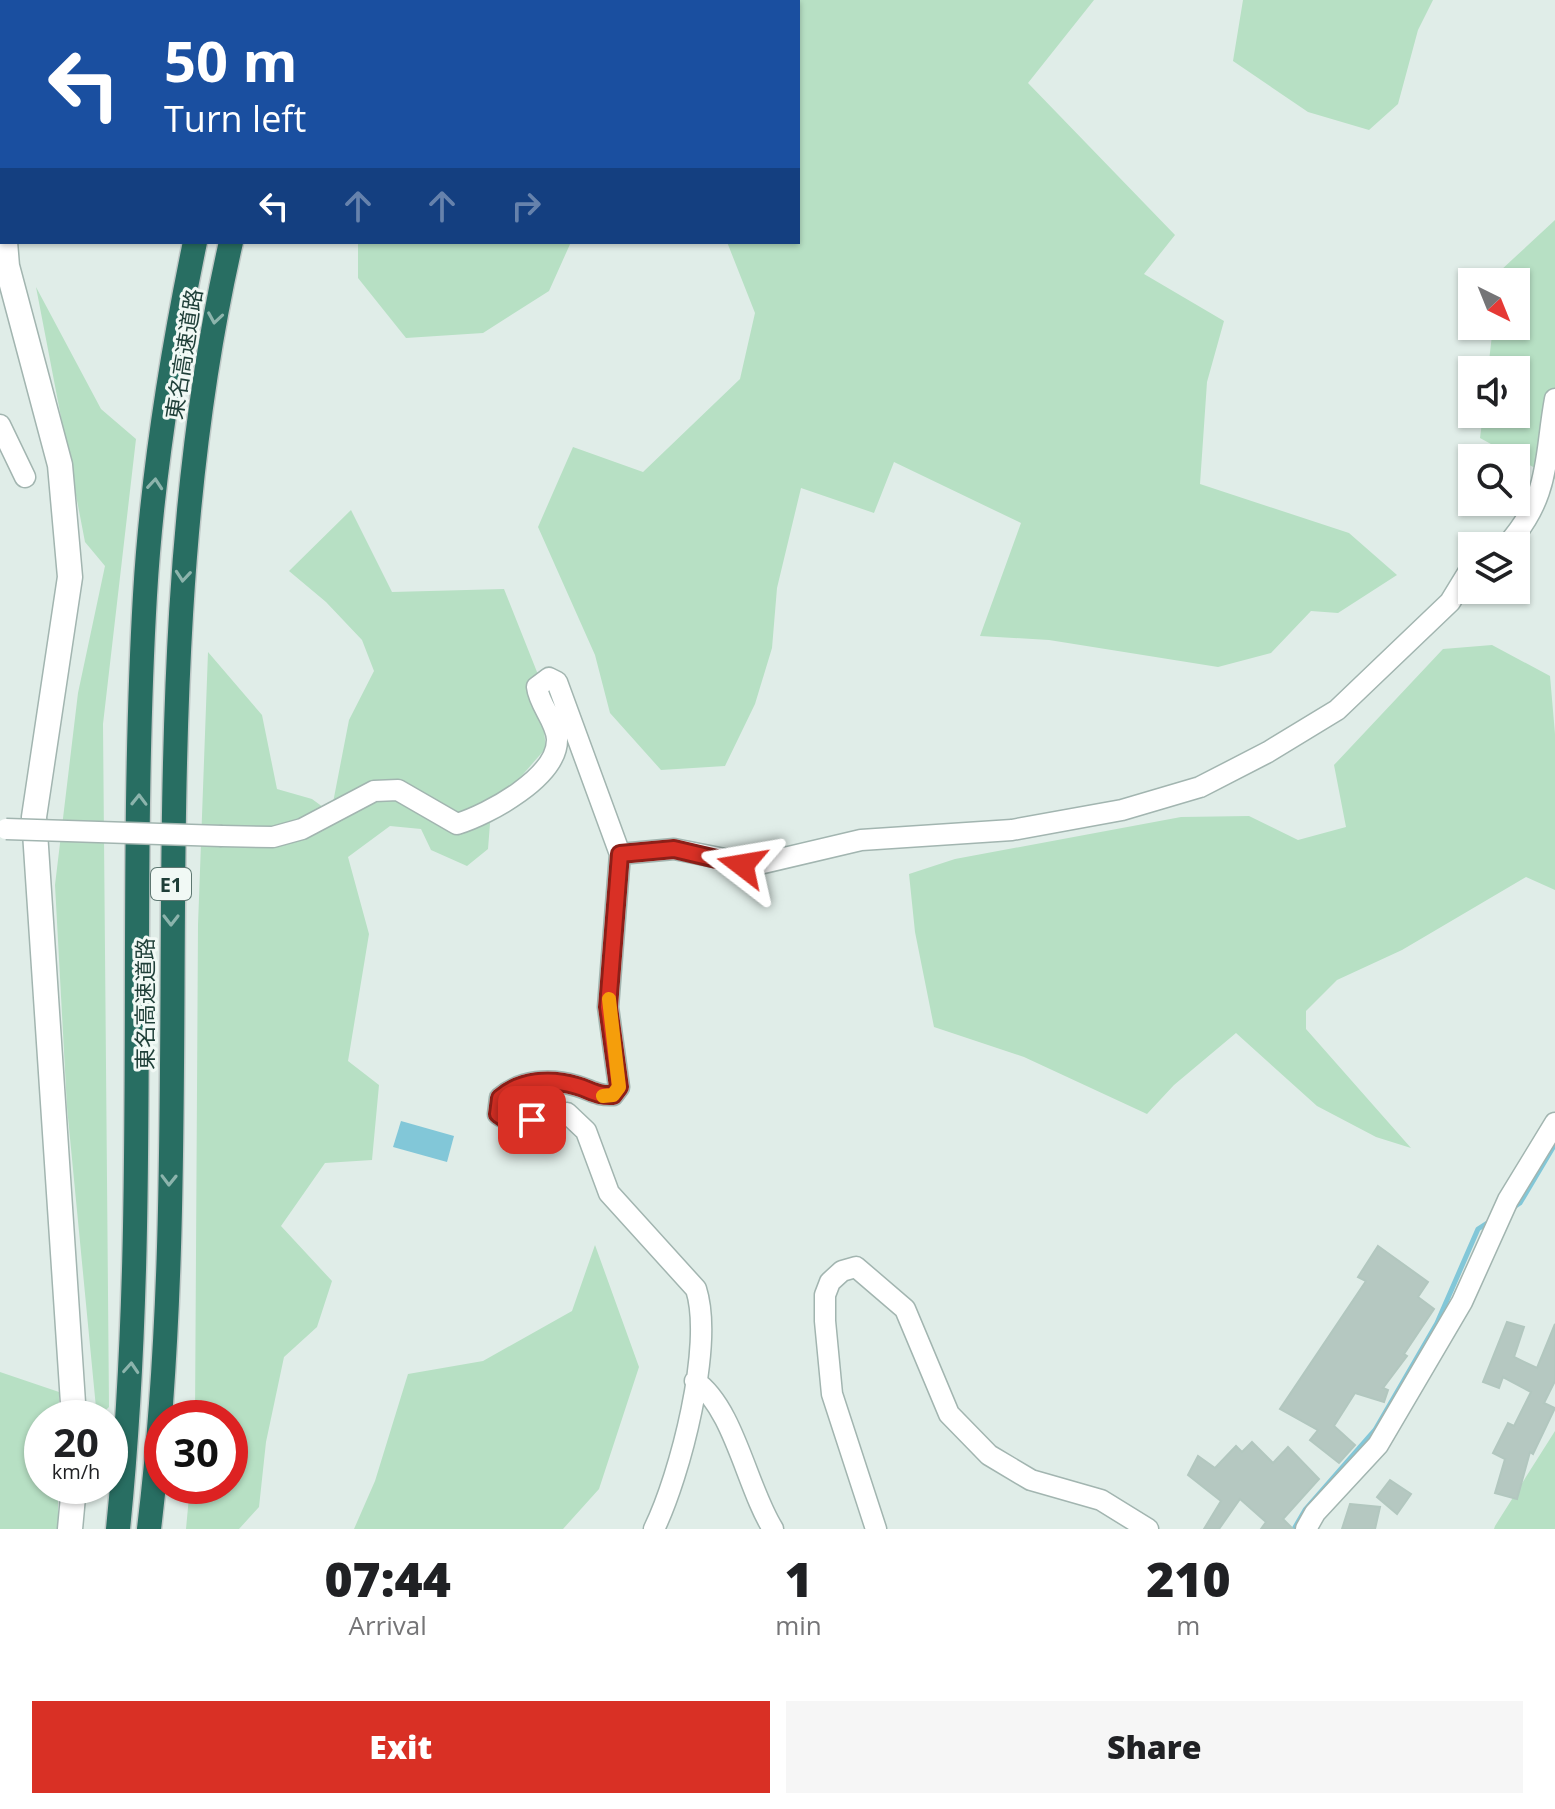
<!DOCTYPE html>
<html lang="en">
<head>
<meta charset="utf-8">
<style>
  body { margin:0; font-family:"Open Sans","Noto Sans JP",sans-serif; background:#f6f6f6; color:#202124; height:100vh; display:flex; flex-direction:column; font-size:30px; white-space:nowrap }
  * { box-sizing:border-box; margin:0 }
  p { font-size:26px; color:#757577 }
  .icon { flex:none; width:44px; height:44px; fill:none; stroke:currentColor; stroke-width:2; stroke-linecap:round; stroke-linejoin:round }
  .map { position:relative; height:1529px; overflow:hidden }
  .details { display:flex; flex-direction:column; background:#fff; flex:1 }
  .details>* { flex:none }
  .guide { position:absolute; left:0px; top:0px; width:800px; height:244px; box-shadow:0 2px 6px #0004; background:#1a4fa0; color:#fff; overflow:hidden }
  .needle { width:52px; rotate:137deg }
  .buttons { position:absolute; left:1458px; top:268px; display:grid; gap:16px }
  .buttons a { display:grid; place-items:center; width:72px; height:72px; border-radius:0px; background:#fff; box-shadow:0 2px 6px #0004; font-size:40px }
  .speed { position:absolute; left:24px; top:1400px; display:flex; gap:16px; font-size:40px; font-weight:700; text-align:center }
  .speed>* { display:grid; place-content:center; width:104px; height:104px; border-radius:50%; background:#fff; box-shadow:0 2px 6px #0004; line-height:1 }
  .speed small { font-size:20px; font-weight:400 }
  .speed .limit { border:12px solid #d22; background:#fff; color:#111 }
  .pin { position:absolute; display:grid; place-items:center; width:68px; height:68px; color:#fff; margin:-34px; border-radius:16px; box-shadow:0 4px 12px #0006 }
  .me { position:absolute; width:88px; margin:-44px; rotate:284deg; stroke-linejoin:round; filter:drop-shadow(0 0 6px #0008) }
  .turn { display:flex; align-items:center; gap:28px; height:168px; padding:0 32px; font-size:36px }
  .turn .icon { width:104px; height:104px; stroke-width:2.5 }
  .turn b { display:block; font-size:56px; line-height:68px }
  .lanes { display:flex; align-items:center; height:76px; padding:0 32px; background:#0003; justify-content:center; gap:40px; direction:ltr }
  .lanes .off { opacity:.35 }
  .eta { display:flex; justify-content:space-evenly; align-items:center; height:136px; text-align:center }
  .eta b { font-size:48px; font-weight:800; line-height:56px }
  .cta { display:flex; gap:16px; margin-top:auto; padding:16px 32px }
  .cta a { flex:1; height:92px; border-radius:0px; background:#d93025; color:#fff; font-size:32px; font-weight:800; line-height:92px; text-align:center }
  .cta a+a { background:#f6f6f6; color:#202124 }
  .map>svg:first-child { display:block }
  .green { fill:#b7e0c4 }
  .water { fill:#82c7d8 }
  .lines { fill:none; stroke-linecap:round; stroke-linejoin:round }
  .stream { stroke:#82c7d8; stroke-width:5 }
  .building { fill:#b5c8c1; stroke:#b2c7bf; stroke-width:2 }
  .minor-casing { stroke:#a2b5b0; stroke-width:23 }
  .tertiary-casing { stroke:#a2b5b0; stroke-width:27 }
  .motorway-casing { stroke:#c0c9c7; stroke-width:27 }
  .minor { stroke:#fff; stroke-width:20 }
  .tertiary { stroke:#fff; stroke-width:24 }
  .motorway { stroke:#286e62; stroke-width:24 }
  .minor-bridge-casing { stroke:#a2b5b0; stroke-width:23; stroke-linecap:butt }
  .minor-bridge { stroke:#fff; stroke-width:20 }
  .oneway { stroke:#8cb4ac }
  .route-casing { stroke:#8d1f18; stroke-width:20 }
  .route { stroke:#d93025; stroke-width:14 }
  .slow { stroke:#f59e0b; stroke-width:14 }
  .labels { text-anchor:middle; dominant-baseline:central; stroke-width:6; stroke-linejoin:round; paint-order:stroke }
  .shield { fill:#f1f9f5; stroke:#5e7771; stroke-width:2 }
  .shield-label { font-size:20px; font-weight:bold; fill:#1f3f38 }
  .street-label { font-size:22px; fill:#1f3f38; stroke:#f1f9f5 }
</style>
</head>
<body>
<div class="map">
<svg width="1555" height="1529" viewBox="0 0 1555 1529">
  <rect width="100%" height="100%" fill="#e0ede8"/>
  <path class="green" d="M517,0H1094L1028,83L1175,235L1144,274L1224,321L1207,382L1200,484L1349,533L1397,575L1338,613L1311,611L1271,653L1218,667L1049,640L980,636L1021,523L894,462L874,513L801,488L777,588L772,648L755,704L725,766L661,770L610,713L595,655L538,527L573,447L643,472L740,379L755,313L727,242H798V2Z
    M1243,0H1433L1418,30L1398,104L1369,130L1308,112L1233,61Z
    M1555,220V479L1480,438L1483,414H1516V370H1488L1493,326H1516V282H1498L1500,271Z
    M358,242H571L549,291L483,333L406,338L358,278Z
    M36,287L101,409L136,439L103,724L109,1407L97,1418L67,1107L55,885L78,693L105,566L85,542Z
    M351,510L392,592L504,589L537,672L546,748L491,811L488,849L467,866L431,850L421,829L390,826L348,857L369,934L348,1061L379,1085L372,1160L325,1163L281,1226L332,1281L317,1327L284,1357L266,1442L259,1507L239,1529H186L190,1486H230V1418H195L198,925L208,652L262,715L277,789L312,799L331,813L349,720L374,671L362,640L326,602L289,571Z
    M1492,645L1550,676L1555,734V890L1526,877L1402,950L1337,980L1306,1011V1029L1411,1148L1376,1137L1317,1106L1236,1033L1174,1085L1147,1114L1024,1057L934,1027L915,932L909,874L955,859L1181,817L1249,816L1298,840L1346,827L1334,765L1443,649Z
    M595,1245L639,1367L599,1489L563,1529H354L375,1481L408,1374L483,1361L572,1311Z
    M0,1372L59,1392V1418H42V1486H58V1529H0Z
    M1555,1431V1529H1494L1495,1526Z"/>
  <path class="water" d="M401,1121L454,1136L447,1162L393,1147Z"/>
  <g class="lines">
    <path class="stream" d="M1511,1209L1520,1203L1555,1144
      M1294,1529L1305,1510L1375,1430L1437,1323L1478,1229L1492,1220"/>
  </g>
  <path class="building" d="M1378,1246L1428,1282L1418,1297L1434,1309L1404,1354L1407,1356L1383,1388L1388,1390L1384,1402L1355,1393L1334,1426L1355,1445L1339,1463L1310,1440L1318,1430L1280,1409L1366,1281L1358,1277Z
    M1507,1322L1524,1327L1514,1357L1537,1368L1555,1324V1381L1544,1403L1555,1408L1533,1454L1530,1452L1517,1499L1495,1493L1505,1459L1493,1453L1508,1423L1514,1426L1531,1392L1503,1377L1499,1388L1483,1382Z
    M1252,1442L1273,1463L1288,1447L1319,1479L1283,1519L1293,1529H1261L1266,1522L1240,1499L1219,1529H1204L1221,1501L1188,1475L1198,1456L1215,1468L1236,1446L1242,1452Z
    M1390,1480L1411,1494L1397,1514L1377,1497Z
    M1350,1504L1380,1507L1375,1529H1342Z"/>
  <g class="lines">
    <defs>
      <path id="minor" d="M0,425L25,477
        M1506,546C1551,496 1544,460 1555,399
        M222,836L273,837L302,829L374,791L398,790L457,824C489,814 558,777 557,739C556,721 539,705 537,687L549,678L557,682L620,854L608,1007L619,1087L613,1095C597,1096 591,1090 577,1086C550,1078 521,1080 500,1098L498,1114C518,1129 544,1117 567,1113L586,1131L609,1193L696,1289C714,1345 680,1476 654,1529
        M620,854L674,849L755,865L861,840L1012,830L1122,810L1200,787L1268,752L1337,710L1450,602L1472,566
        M695,1381C734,1408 747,1488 773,1529
        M876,1529L832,1394L825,1321V1295L830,1282L842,1271L856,1267L905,1309L949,1414L989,1455L1031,1480L1101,1500L1148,1529
        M1306,1529L1315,1513L1378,1445L1462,1302L1508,1200L1555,1123"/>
      <path id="tertiary" d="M13,2V0
        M0,67L2,57
        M0,192L2,214
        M5,242L7,266L60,465L70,577L34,817L74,1418
        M70,1529L74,1486"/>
      <path id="motorway" d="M265,2V0
        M302,2V0
        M118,1529C150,1218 127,906 145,595C152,476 171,358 195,242
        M149,1529C201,1101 134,665 231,242"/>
    </defs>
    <use href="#minor" class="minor-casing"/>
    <use href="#tertiary" class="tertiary-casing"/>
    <use href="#motorway" class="motorway-casing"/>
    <use href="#minor" class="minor"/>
    <use href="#tertiary" class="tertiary"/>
    <use href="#motorway" class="motorway"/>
    <defs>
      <path id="minor-bridge" d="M6,829L222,836"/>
    </defs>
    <use href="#minor-bridge" class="minor-bridge-casing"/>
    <use href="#minor-bridge" class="minor-bridge"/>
  </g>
  <defs><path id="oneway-chevron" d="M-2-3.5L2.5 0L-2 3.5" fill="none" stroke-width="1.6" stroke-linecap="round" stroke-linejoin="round" transform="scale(2)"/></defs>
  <g class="oneway">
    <use href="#oneway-chevron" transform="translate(215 318) rotate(99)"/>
    <use href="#oneway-chevron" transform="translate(155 484) rotate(-85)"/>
    <use href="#oneway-chevron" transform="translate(183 576) rotate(95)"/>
    <use href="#oneway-chevron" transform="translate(139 800) rotate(-89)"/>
    <use href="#oneway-chevron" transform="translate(171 920) rotate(90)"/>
    <use href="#oneway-chevron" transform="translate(169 1180) rotate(91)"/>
    <use href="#oneway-chevron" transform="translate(131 1368) rotate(-86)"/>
  </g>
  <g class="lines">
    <defs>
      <path id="route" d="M532,1120L508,1121L498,1114L500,1098C521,1080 550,1078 577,1086C591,1090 597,1096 613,1095L619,1087L608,1007L620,854L674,849L742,865"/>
    </defs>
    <use href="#route" class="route-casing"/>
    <use href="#route" class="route"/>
    <path class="slow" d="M603,1096L613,1095L619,1087L609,999"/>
  </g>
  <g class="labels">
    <rect class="shield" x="151" y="868" width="40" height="32" rx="6"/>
    <g class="shield-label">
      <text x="171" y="884">E1</text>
    </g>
    <g class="street-label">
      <text transform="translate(183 354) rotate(-81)">東名高速道路</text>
      <text transform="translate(144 1004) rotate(-90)">東名高速道路</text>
    </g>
  </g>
</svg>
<div class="buttons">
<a><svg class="needle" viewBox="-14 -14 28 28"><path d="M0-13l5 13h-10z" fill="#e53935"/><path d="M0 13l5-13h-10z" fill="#757577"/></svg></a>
<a><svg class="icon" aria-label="sound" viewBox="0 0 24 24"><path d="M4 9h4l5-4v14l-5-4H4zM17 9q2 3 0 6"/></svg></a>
<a><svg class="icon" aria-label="search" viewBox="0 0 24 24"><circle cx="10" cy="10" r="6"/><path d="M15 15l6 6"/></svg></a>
<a><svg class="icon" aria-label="layers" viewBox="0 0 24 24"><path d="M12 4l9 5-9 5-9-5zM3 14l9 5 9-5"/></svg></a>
</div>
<div class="speed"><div>20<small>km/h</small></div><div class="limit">30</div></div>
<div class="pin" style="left:532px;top:1120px;background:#d93025"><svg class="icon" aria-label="arrive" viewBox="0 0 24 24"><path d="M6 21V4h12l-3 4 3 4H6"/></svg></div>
<svg class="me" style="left:742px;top:865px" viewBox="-20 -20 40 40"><path d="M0-17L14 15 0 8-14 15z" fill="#d93025" stroke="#fff" stroke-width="4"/></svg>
<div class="guide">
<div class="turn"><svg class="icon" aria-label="left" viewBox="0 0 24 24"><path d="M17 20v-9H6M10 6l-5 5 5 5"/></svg><div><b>50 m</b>Turn left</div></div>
<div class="lanes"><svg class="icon" aria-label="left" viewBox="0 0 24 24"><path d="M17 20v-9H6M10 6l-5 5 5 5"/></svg><svg class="icon off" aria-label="ahead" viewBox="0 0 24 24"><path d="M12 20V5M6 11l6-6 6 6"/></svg><svg class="icon off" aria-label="ahead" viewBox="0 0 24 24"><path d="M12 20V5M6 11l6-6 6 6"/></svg><svg class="icon off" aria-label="right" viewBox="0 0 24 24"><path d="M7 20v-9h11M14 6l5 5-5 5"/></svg></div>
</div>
</div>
<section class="details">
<div class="eta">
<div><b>07:44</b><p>Arrival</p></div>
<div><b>1</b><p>min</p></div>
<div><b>210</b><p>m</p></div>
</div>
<div class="cta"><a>Exit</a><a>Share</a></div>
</section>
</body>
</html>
